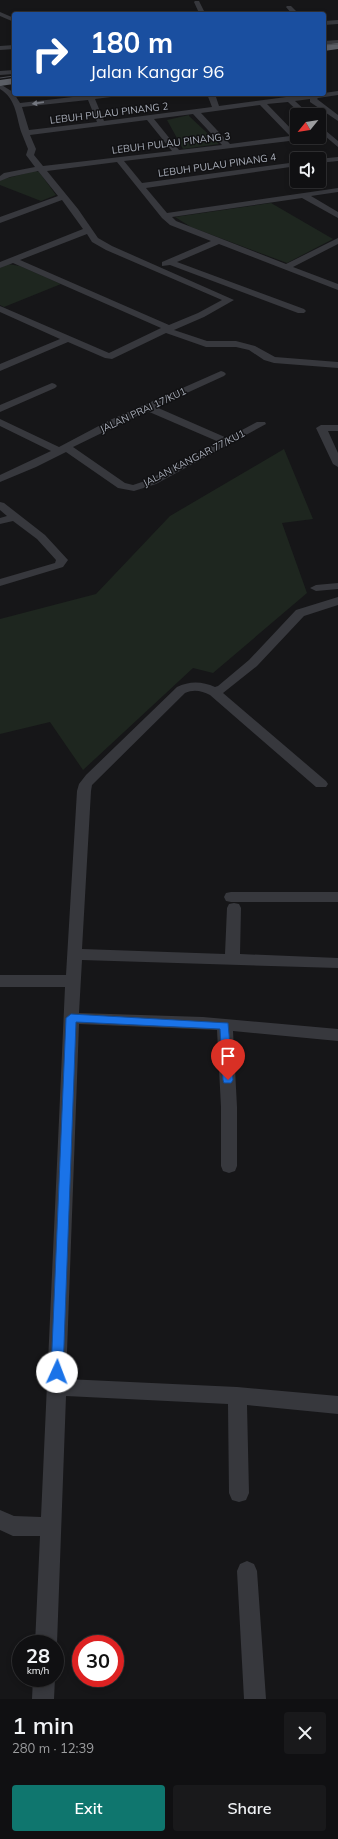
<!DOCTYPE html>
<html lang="en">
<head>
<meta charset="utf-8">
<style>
  body { margin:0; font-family:Mulish,sans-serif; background:#19191b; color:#f1f3f6; height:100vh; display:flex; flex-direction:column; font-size:15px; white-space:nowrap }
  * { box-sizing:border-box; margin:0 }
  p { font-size:13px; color:#9c9d9f }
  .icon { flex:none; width:22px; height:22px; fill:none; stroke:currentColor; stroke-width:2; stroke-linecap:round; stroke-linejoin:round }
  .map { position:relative; height:1699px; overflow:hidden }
  .details { display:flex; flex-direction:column; background:#101012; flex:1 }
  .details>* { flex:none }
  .banner { position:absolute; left:12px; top:12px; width:314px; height:84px; border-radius:4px; box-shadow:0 2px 6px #0003,0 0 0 1px #303032; background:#1a4fa0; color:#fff; overflow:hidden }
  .needle { width:26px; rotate:240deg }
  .fabs { position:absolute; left:290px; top:108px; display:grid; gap:8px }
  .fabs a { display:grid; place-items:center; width:36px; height:36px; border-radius:4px; background:#101012; box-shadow:0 2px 6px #0003,0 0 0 1px #303032; font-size:20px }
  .speed { position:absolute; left:12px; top:1635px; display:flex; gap:8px; font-size:20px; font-weight:700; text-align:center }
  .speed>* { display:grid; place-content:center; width:52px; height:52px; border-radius:50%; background:#101012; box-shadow:0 2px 6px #0003,0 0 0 1px #303032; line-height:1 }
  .speed small { font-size:10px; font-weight:400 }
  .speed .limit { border:6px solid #d22; background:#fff; color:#111 }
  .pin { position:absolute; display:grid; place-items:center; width:34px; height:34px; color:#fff; margin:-41px -17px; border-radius:50% 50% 50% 0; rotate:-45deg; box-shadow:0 0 4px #0007 }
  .pin .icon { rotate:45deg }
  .me { position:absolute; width:44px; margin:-22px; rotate:2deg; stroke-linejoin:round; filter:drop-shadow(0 0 3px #0008) }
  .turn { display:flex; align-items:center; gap:14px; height:84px; padding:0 12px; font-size:18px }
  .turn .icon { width:52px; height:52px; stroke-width:2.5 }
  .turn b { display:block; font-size:28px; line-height:34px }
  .round { display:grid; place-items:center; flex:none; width:42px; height:42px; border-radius:4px; background:#19191b }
  .summary { display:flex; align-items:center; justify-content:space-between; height:68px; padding:0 12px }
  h1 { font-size:24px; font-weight:600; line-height:30px }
  .cta { display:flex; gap:8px; margin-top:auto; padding:8px 12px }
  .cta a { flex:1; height:46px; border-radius:4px; background:#0f766e; color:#fff; font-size:16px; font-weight:600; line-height:46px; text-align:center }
  .cta a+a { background:#19191b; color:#f1f3f6 }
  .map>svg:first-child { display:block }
  .green { fill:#1e261f }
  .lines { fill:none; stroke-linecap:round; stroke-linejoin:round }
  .minor { fill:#37383d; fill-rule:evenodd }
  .trunk { fill:#5b5e65; fill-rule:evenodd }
  .tram { stroke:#4a4c52; stroke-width:1 }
  .oneway { fill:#757881 }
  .route { fill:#1a73e8; stroke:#114b97 }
  .labels { text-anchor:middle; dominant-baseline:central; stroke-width:3; stroke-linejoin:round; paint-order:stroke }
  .far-street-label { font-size:10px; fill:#a8adb8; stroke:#111113 }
</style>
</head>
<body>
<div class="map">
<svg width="338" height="1699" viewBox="0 0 338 1699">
  <rect width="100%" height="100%" fill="#161618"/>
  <path class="green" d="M189,115V116L219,144L183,149L167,120Z
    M35,171L39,172L56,195L41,201L0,185V180Z
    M271,203L333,239L287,263L191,227L175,217Z
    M8,264L20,266L61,284L4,307L0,305V268Z
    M284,449L313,519L282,523L307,593L213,673L193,668L83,770L50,722L0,734V619L96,594L170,516Z"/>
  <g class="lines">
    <path class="minor" d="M195,1H199L204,11L208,14L199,13L194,2Z
      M287,6H291L299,14H292L286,7Z
      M0,12L14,18V22L0,16Z
      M338,20V24L324,25V21Z
      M338,40V44L324,45V41Z
      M14,45V49L0,50V46Z
      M14,70V74L0,75V71Z
      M0,84L13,92L20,103L99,94H123L119,96L95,99L104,121L212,107L207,94H215L219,106L309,94H324V93L338,91V95L318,98L317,99L338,115V121L310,102V99L295,101L310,115H302L288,102L267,104L297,135V137H307L306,139L124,161L142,183L297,162V166L146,188L167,213L338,188V192L311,196L338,212V218L302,198L172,217L176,221L286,264L338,238V244L293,267L338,284V290L219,244L177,262L304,309L306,311L304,313H298L170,265L162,266V262L211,241L170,225L162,218L117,162L47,171L78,209L98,238L112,246L234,300L204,317L174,330L207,341H236L255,346L275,357L338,362V368L274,363L264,360L249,350L236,347H206L166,333L112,359L105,358L68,342L0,371V364L60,339L0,312V306L109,353L161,328L13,263L0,268V262L83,229L62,200L0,223V217L58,196L38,171L10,177L0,181V176L4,173L35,167L26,155L28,149C26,144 24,139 22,134C16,118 17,99 0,89ZM88,100L97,122L29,130L22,107ZM260,105L290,136L230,144L201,113ZM193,114L222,145L179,150L154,119ZM147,120L172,151L43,166L34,155L36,149L30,135ZM87,234L92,242L106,250L222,300L198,313L169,325L20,260Z
      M319,125L338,141V147L319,131Z
      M338,157V161L319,163V159H318Z
      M221,371L224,372L226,374L224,376L156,407L227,438L257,422H265L266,424L156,484L134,491L118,488L66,452L36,467L0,482V475L51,451L0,426V419L59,447L110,420ZM147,411L219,442L148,480L133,485L125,483L73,447Z
      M52,383L55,384L57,386L55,388L0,412V405Z
      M321,425H338V431H328L338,453V467L333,464L316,428Z
      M0,502L4,503L45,535L68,560L63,567L0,586V579L55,563L56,560L37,539L13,521L0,524V518L7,516L0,510Z
      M338,583V589L316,591L310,588L316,585Z
      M338,597V605L304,616L257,666L223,693L326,781L328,784L326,787H316L210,695C202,691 194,689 185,693L92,785L91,791L82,949L225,954L227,908L229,904L234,903L239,904L241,908L240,954L338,958V968L82,960L79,1013L203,1017L338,1029V1041L233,1031L237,1107V1166L235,1171L229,1173L223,1171L221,1166V1107L217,1030L79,1024L66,1379L237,1387L338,1396V1414L247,1405L249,1493L246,1500L239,1502L232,1500L229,1493L228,1404L66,1396L57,1644L55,1648V1644H35L40,1536H13L0,1530V1510L14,1516L41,1517L65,987H0V975H66L77,791L79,784L86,775L177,687C189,681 202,681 215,687L218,686L249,660L296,610Z
      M231,892H338V902H231L226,901L224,897L226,893Z
      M247,1561L254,1564L257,1571L266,1699H244L237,1571L240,1564Z
      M33,1678H55L54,1699H32Z"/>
    <path class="trunk" d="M338,43V49L324,51V45Z
      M14,78V84L0,86V80Z"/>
    <path class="tram" d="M324,45L338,44
      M0,78L14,76"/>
  </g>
  <defs><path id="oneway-solid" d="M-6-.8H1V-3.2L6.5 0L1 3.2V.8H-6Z"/></defs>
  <use class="oneway" href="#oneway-solid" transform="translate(38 103) rotate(172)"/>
  <path class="route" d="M71,1014L228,1023L233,1080L231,1083H224L223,1080L220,1029L76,1022L63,1372L61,1376L57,1378L53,1376L51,1372L66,1018Z"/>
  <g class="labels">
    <g class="far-street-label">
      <text transform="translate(109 113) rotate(-7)">LEBUH PULAU PINANG 2</text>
      <text transform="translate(171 143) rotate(-7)">LEBUH PULAU PINANG 3</text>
      <text transform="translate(217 165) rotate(-8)">LEBUH PULAU PINANG 4</text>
      <text transform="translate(143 410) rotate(-25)">JALAN PRAI 17/KU1</text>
      <text transform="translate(194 458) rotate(-27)">JALAN KANGAR 77/KU1</text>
    </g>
  </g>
</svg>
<div class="fabs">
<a><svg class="needle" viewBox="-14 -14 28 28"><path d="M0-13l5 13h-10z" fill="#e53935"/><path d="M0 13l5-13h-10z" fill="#9c9d9f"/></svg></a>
<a><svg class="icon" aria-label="sound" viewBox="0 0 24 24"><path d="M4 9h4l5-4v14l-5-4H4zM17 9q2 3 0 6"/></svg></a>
</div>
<div class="speed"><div>28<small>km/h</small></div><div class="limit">30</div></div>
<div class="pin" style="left:228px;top:1080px;background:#d93025"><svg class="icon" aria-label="arrive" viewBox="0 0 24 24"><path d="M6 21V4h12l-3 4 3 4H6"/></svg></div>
<svg class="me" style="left:57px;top:1372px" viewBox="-20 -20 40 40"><circle r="19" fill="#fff"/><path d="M0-13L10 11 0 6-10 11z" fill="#1a73e8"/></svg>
<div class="banner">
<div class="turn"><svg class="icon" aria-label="right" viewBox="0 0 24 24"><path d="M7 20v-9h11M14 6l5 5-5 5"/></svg><div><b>180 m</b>Jalan Kangar 96</div></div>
</div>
</div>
<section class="details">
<div class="summary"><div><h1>1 min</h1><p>280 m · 12:39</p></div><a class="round"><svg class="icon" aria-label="close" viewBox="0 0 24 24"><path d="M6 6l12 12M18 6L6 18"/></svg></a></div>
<div class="cta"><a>Exit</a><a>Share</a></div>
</section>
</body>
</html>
